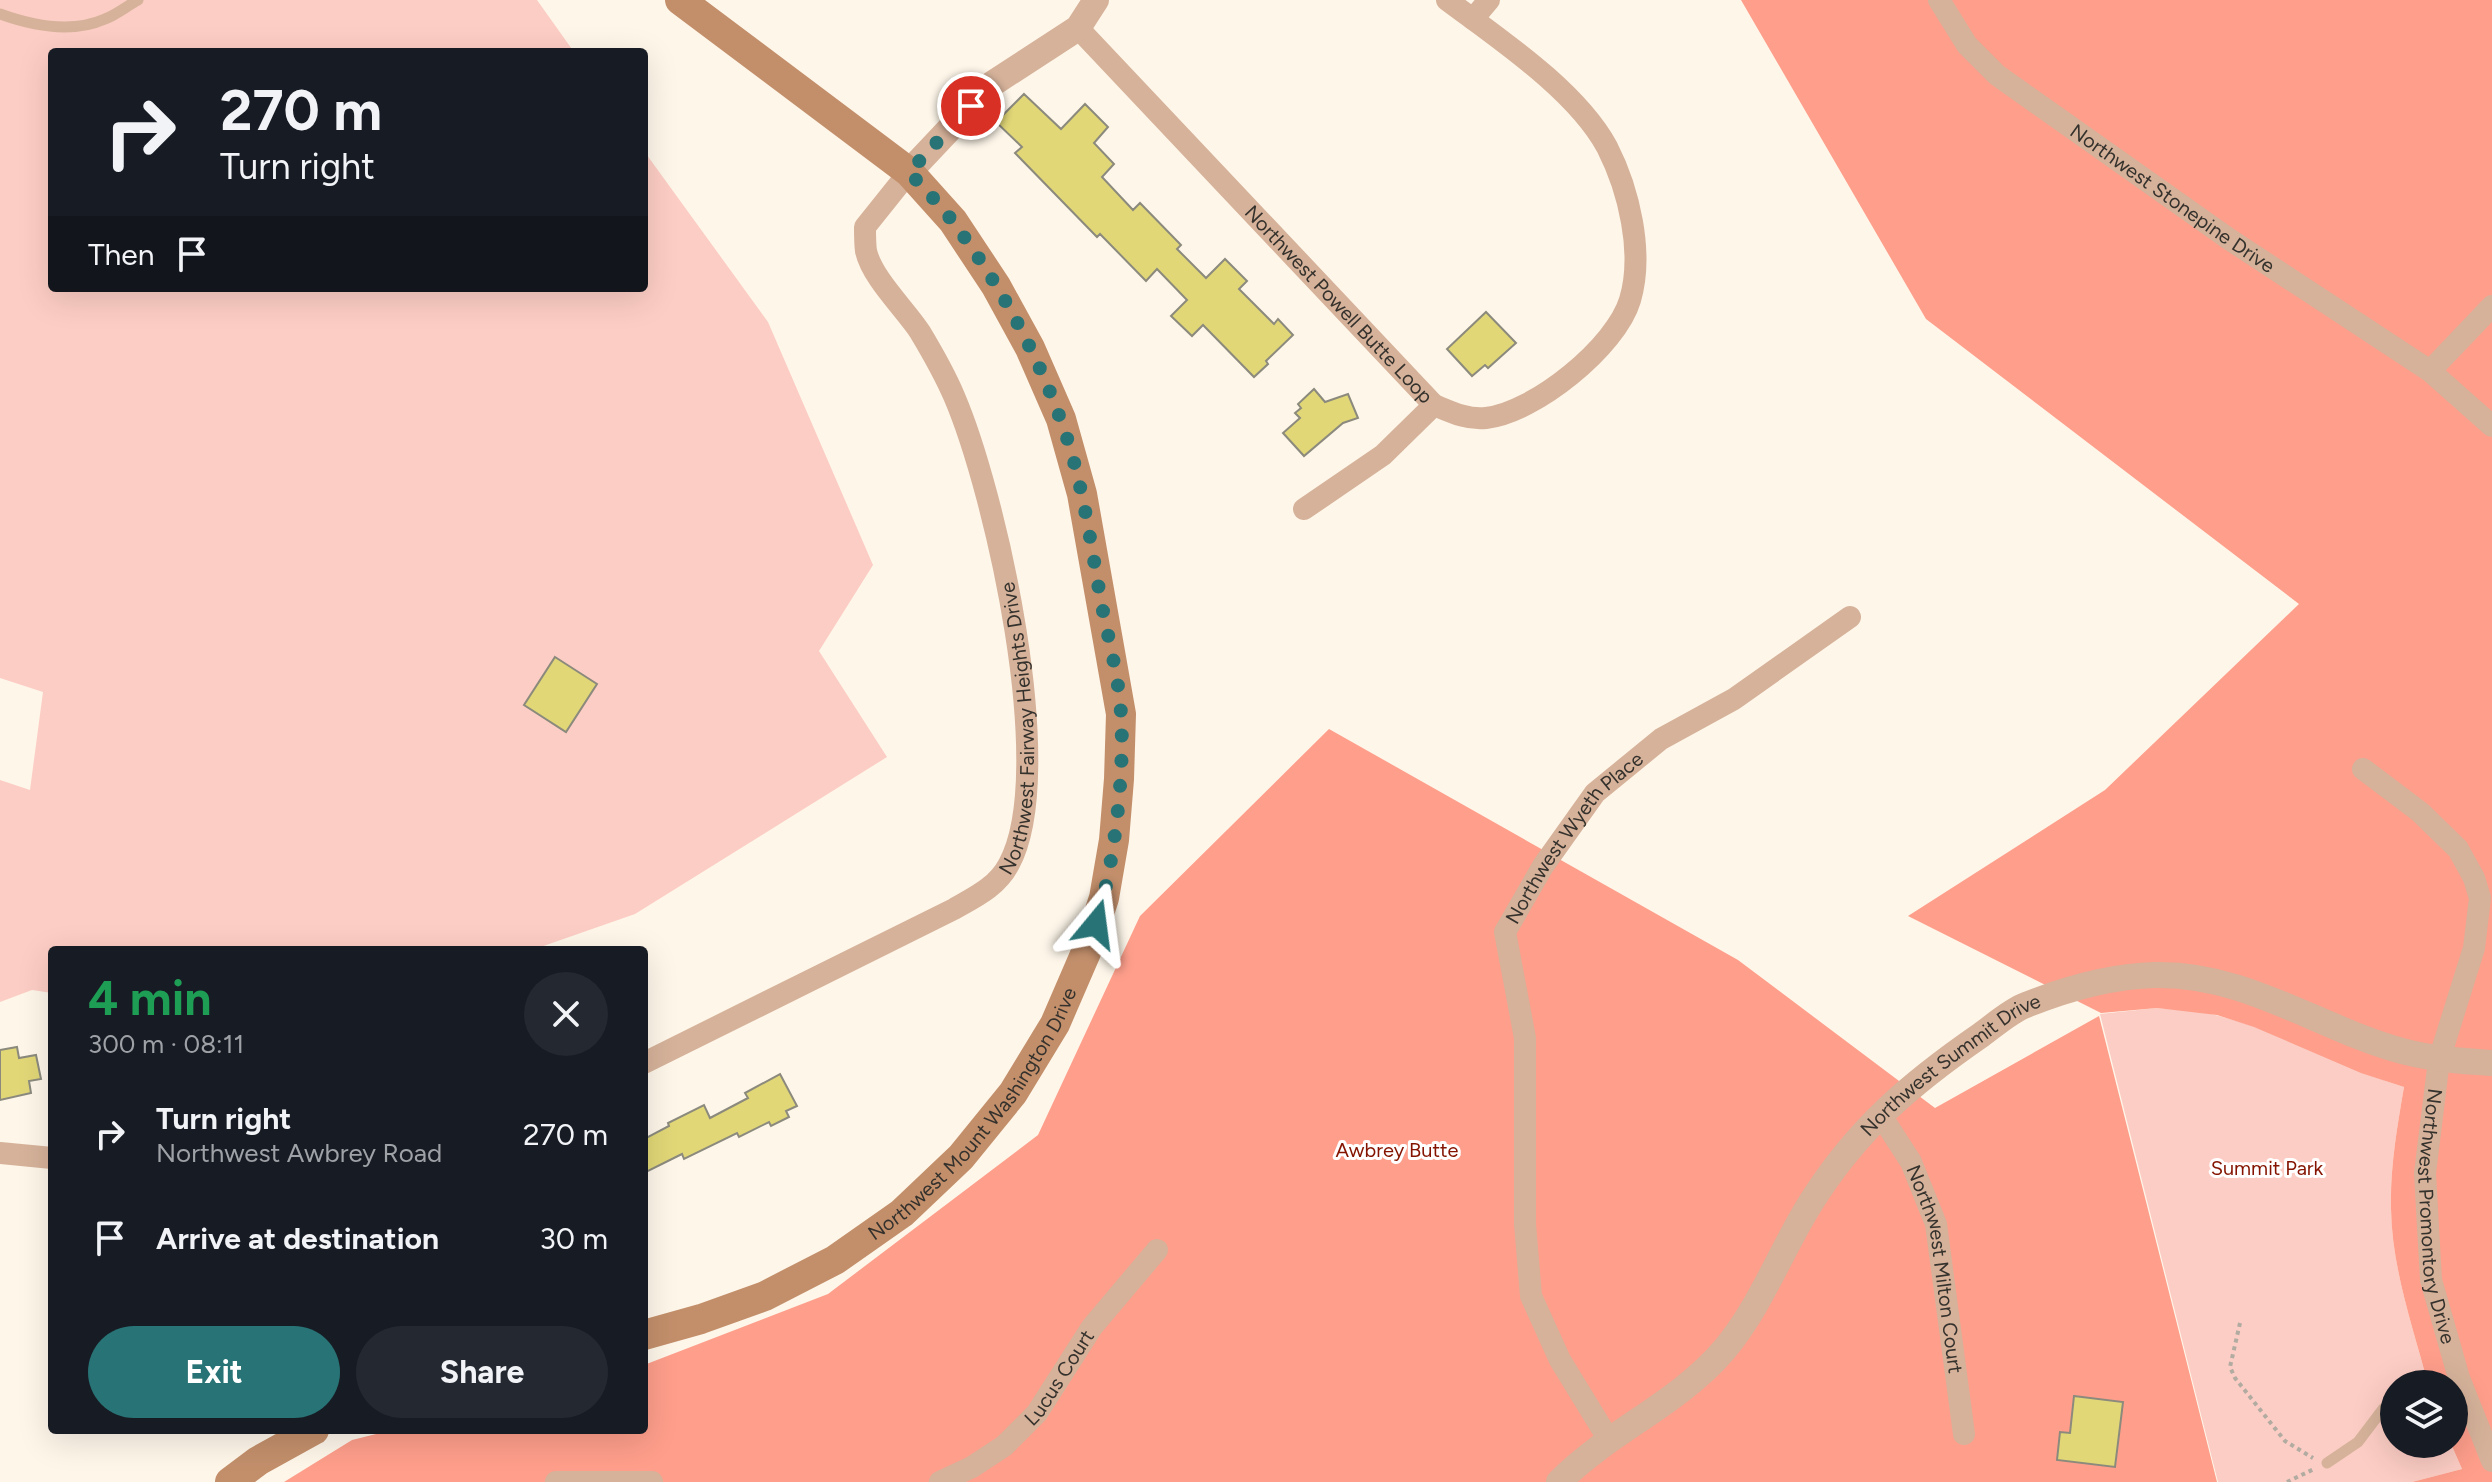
<!DOCTYPE html>
<html lang="en">
<head>
<meta charset="utf-8">
<style>
  body { margin:0; font-family:Figtree,sans-serif; background:#242831; color:#f1f3f6; height:100vh; display:flex; flex-direction:column; font-size:30px; white-space:nowrap }
  * { box-sizing:border-box; margin:0 }
  p { font-size:26px; color:#9ea1a6 }
  .icon { flex:none; width:44px; height:44px; fill:none; stroke:currentColor; stroke-width:2; stroke-linecap:round; stroke-linejoin:round }
  .map { position:relative; flex:1; overflow:hidden }
  .sheet { position:absolute; left:48px; top:946px; width:600px; height:488px; display:flex; flex-direction:column; background:#171b24; border-radius:8px; box-shadow:0 8px 32px #0002 }
  .sheet>* { flex:none }
  .guide { position:absolute; left:48px; top:48px; width:600px; height:244px; border-radius:8px; box-shadow:0 8px 32px #0002; background:#171b24; color:#f1f3f6; overflow:hidden }
  .fabs { position:absolute; left:2380px; top:1370px; display:grid; gap:16px }
  .fabs a { display:grid; place-items:center; width:88px; height:88px; border-radius:50%; background:#171b24; box-shadow:0 8px 32px #0002; font-size:40px }
  .pin { position:absolute; display:grid; place-items:center; width:68px; height:68px; color:#fff; margin:-34px; border:4px solid #fff; border-radius:50%; box-shadow:0 2px 8px #0007 }
  .me { position:absolute; width:88px; margin:-44px; rotate:16deg; stroke-linejoin:round; filter:drop-shadow(0 0 6px #0008) }
  .turn { display:flex; align-items:center; gap:28px; height:168px; padding:0 40px; font-size:36px }
  .turn .icon { width:104px; height:104px; stroke-width:2.5 }
  .turn b { display:block; font-size:56px; line-height:68px }
  .then { display:flex; align-items:center; height:76px; padding:0 40px; background:#0003; gap:16px; font-size:30px }
  .round { display:grid; place-items:center; flex:none; width:84px; height:84px; border-radius:42px; background:#242831 }
  .overview { display:flex; align-items:center; justify-content:space-between; height:136px; padding:0 40px }
  h1 { font-size:48px; font-weight:700; line-height:60px; color:#1e9e55 }
  .button { display:flex; gap:16px; margin-top:auto; padding:16px 40px }
  .button a { flex:1; height:92px; border-radius:48px; background:#287375; color:#fff; font-size:32px; font-weight:700; line-height:92px; text-align:center }
  .button a+a { background:#242831; color:#f1f3f6 }
  ul { padding:0; list-style:none }
  li { display:flex; align-items:center; gap:24px; height:104px; padding:0 40px }
  li div { flex:1 }
  li b { display:block; font-size:30px }
  li em { font-style:normal }
  .map>svg:first-child { display:block }
  .green { fill:#fccdc4 }
  .forest { fill:#fe9e8b }
  .building { fill:#e1d777; stroke:#8b8a7d; stroke-width:2 }
  .lines { fill:none; stroke-linecap:round; stroke-linejoin:round }
  .path { stroke:#b1aba1; stroke-width:4; stroke-dasharray:4 4; stroke-linecap:butt }
  .service { stroke:#d6b29a; stroke-width:11 }
  .minor { stroke:#d6b29a; stroke-width:22 }
  .tertiary { stroke:#d6b29a; stroke-width:26 }
  .secondary { stroke:#c38f6b; stroke-width:30 }
  .route { stroke:#287375; stroke-width:14; stroke-dasharray:0 25.2 }
  .labels { text-anchor:middle; dominant-baseline:central; stroke-width:6; stroke-linejoin:round; paint-order:stroke }
  .street-label { font-size:20px; fill:#35322d; stroke:#fff }
  .park-label { font-size:20px; fill:#841401; stroke:#fff }
</style>
</head>
<body>
<div class="map">
<svg width="2492" height="1482" viewBox="0 0 2492 1482">
  <rect width="100%" height="100%" fill="#fef6e9"/>
  <path class="green" d="M0,0H537L574,52H52V288H644V151L768,322L873,565L819,651L887,757L635,914L532,950H52V993L32,990L0,1002V780L30,790L43,692L0,678Z
    M2157,1008C2178,1010 2199,1010 2219,1016C2283,1032 2341,1067 2404,1087C2397,1128 2390,1168 2391,1209C2392,1269 2413,1327 2428,1384H2394V1444H2451L2462,1469L2412,1482H2218L2100,1014Z"/>
  <path class="forest" d="M1741,0H2492V1482H2412L2462,1469L2451,1444H2454V1384H2428C2413,1327 2392,1269 2391,1209C2390,1168 2397,1128 2404,1087L2361,1073L2254,1027L2217,1015L2157,1008L2101,1013L1908,916L2105,790L2299,604L1926,319Z
    M1329,729L1738,960L1935,1108L2099,1016L2217,1482H284L352,1440L392,1430H644V1365L828,1294L1038,1135L1140,916Z"/>
  <path class="building" d="M1024,94L1061,129L1085,104L1108,127L1094,143L1114,164L1102,177L1133,210L1140,203L1181,245L1177,249L1206,278L1225,259L1247,281L1239,289L1274,324L1278,319L1293,335L1266,361L1268,364L1254,377L1203,325L1192,336L1171,316L1187,300L1157,269L1146,281L1100,234L1097,237L1015,153L1022,147L996,122Z
    M1486,312L1516,343L1488,368L1485,365L1472,376L1447,349Z
    M1314,389L1325,402L1348,394L1358,418L1343,423L1304,456L1283,433L1300,418L1295,413L1301,408L1298,404Z
    M555,657L597,684L566,732L524,705Z
    M17,1047L19,1058L36,1055L41,1079L29,1081L31,1093L0,1100V1050Z
    M780,1074L797,1106L786,1111L789,1117L771,1126L769,1122L739,1137L737,1133L684,1159L682,1154L644,1173V1139L669,1126L668,1123L704,1105L710,1118L748,1098L745,1093Z
    M2074,1396L2123,1402L2115,1467L2057,1460L2060,1432L2070,1433Z"/>
  <g class="lines">
    <path class="path" d="M2240,1323L2230,1367L2235,1378L2285,1441L2313,1458
      M2287,1482L2314,1469"/>
    <path class="service" d="M0,14C33,26 71,34 105,19C116,15 127,6 138,0
      M2327,1463L2358,1442L2383,1409L2394,1402"/>
    <g class="minor">
      <path id="s1" d="M1939,0L1967,45L1997,75L2229,239L2430,371L2492,426"/>
      <path d="M1473,19L1489,0"/>
      <path id="s2" d="M1078,28L1434,405C1451,412 1467,420 1486,418C1534,413 1616,347 1630,300C1644,253 1629,190 1607,147C1576,90 1499,39 1447,0"/>
      <path d="M2430,371L2492,306"/>
      <path d="M1304,509L1383,455L1434,405"/>
      <path id="s3" d="M2363,769L2420,812L2458,849L2474,878L2480,898L2474,948L2439,1060L2425,1173L2431,1280L2459,1378L2492,1461"/>
      <path id="s4" d="M644,1063L954,909C975,897 997,887 1009,864C1059,772 995,491 954,396C945,375 932,352 920,332C905,309 872,278 866,251C865,244 865,235 865,227L909,172"/>
      <path id="s5" d="M1880,1114L1911,1162L1936,1224L1964,1434"/>
      <path d="M0,1153L52,1158"/>
      <path id="s6" d="M1609,1440L1560,1360L1531,1296L1525,1224V1038L1505,932L1543,866L1595,793L1661,739L1734,699L1850,617"/>
      <path d="M556,1482H652"/>
      <path id="s7" d="M940,1482L972,1467L1004,1446L1037,1413L1092,1327L1157,1250"/>
    </g>
    <g class="tertiary">
      <path d="M909,172L992,84L1078,28L1096,0"/>
      <path id="s8" d="M1559,1482C1608,1432 1678,1404 1724,1350C1761,1306 1780,1252 1810,1204C1856,1130 1910,1084 1981,1035C1995,1025 2010,1011 2026,1005C2066,989 2112,976 2155,975C2246,973 2318,1028 2402,1051C2432,1059 2461,1061 2492,1063"/>
    </g>
    <g class="secondary">
      <path id="s9" d="M644,1335L701,1319L765,1296L835,1260L902,1213L961,1157L1013,1093L1055,1024L1087,950L1104,898L1114,840L1119,779L1121,714L1082,494L1061,419L1030,348L996,286L953,221L909,172L680,0"/>
      <path d="M230,1482L258,1461L314,1430"/>
    </g>
  </g>
  <g class="lines">
    <path class="route" d="M971,106L909,172C924,189 940,204 953,222C997,280 1035,349 1060,418C1082,476 1090,540 1101,601C1108,638 1119,677 1121,714C1125,774 1114,867 1096,924"/>
  </g>
  <g class="labels">
    <g class="street-label">
      <text stroke="none"><textPath href="#s1" startOffset="310">Northwest Stonepine Drive</textPath></text>
      <text stroke="none"><textPath href="#s2" startOffset="380">Northwest Powell Butte Loop</textPath></text>
      <text stroke="none"><textPath href="#s4" startOffset="556">Northwest Fairway Heights Drive</textPath></text>
      <text stroke="none"><textPath href="#s6" startOffset="648">Northwest Wyeth Place</textPath></text>
      <text stroke="none"><textPath href="#s8" startOffset="582">Northwest Summit Drive</textPath></text>
      <text stroke="none"><textPath href="#s9" startOffset="410">Northwest Mount Washington Drive</textPath></text>
      <text stroke="none"><textPath href="#s3" startOffset="504">Northwest Promontory Drive</textPath></text>
      <text stroke="none"><textPath href="#s5" startOffset="168">Northwest Milton Court</textPath></text>
      <text stroke="none"><textPath href="#s7" startOffset="162">Lucus Court</textPath></text>
    </g>
    <g class="park-label">
      <text x="1397" y="1150">Awbrey Butte</text>
      <text x="2267" y="1168">Summit Park</text>
    </g>
  </g>
</svg>
<div class="fabs">
<a><svg class="icon" aria-label="layers" viewBox="0 0 24 24"><path d="M12 4l9 5-9 5-9-5zM3 14l9 5 9-5"/></svg></a>
</div>
<div class="pin" style="left:971px;top:106px;background:#d93025"><svg class="icon" aria-label="arrive" viewBox="0 0 24 24"><path d="M6 21V4h12l-3 4 3 4H6"/></svg></div>
<svg class="me" style="left:1096px;top:924px" viewBox="-20 -20 40 40"><path d="M0-17L14 15 0 8-14 15z" fill="#287375" stroke="#fff" stroke-width="4"/></svg>
<div class="guide">
<div class="turn"><svg class="icon" aria-label="right" viewBox="0 0 24 24"><path d="M7 20v-9h11M14 6l5 5-5 5"/></svg><div><b>270 m</b>Turn right</div></div>
<div class="then">Then<svg class="icon" aria-label="arrive" viewBox="0 0 24 24"><path d="M6 21V4h12l-3 4 3 4H6"/></svg></div>
</div>
<section class="sheet">
<div class="overview"><div><h1>4 min</h1><p>300 m · 08:11</p></div><a class="round"><svg class="icon" aria-label="close" viewBox="0 0 24 24"><path d="M6 6l12 12M18 6L6 18"/></svg></a></div>
<ul>
<li><svg class="icon" aria-label="right" viewBox="0 0 24 24"><path d="M7 20v-9h11M14 6l5 5-5 5"/></svg><div><b>Turn right</b><p>Northwest Awbrey Road</p></div><em>270 m</em></li>
<li><svg class="icon" aria-label="arrive" viewBox="0 0 24 24"><path d="M6 21V4h12l-3 4 3 4H6"/></svg><div><b>Arrive at destination</b></div><em>30 m</em></li>
</ul>
<div class="button"><a>Exit</a><a>Share</a></div>
</section>
</div>
</body>
</html>
